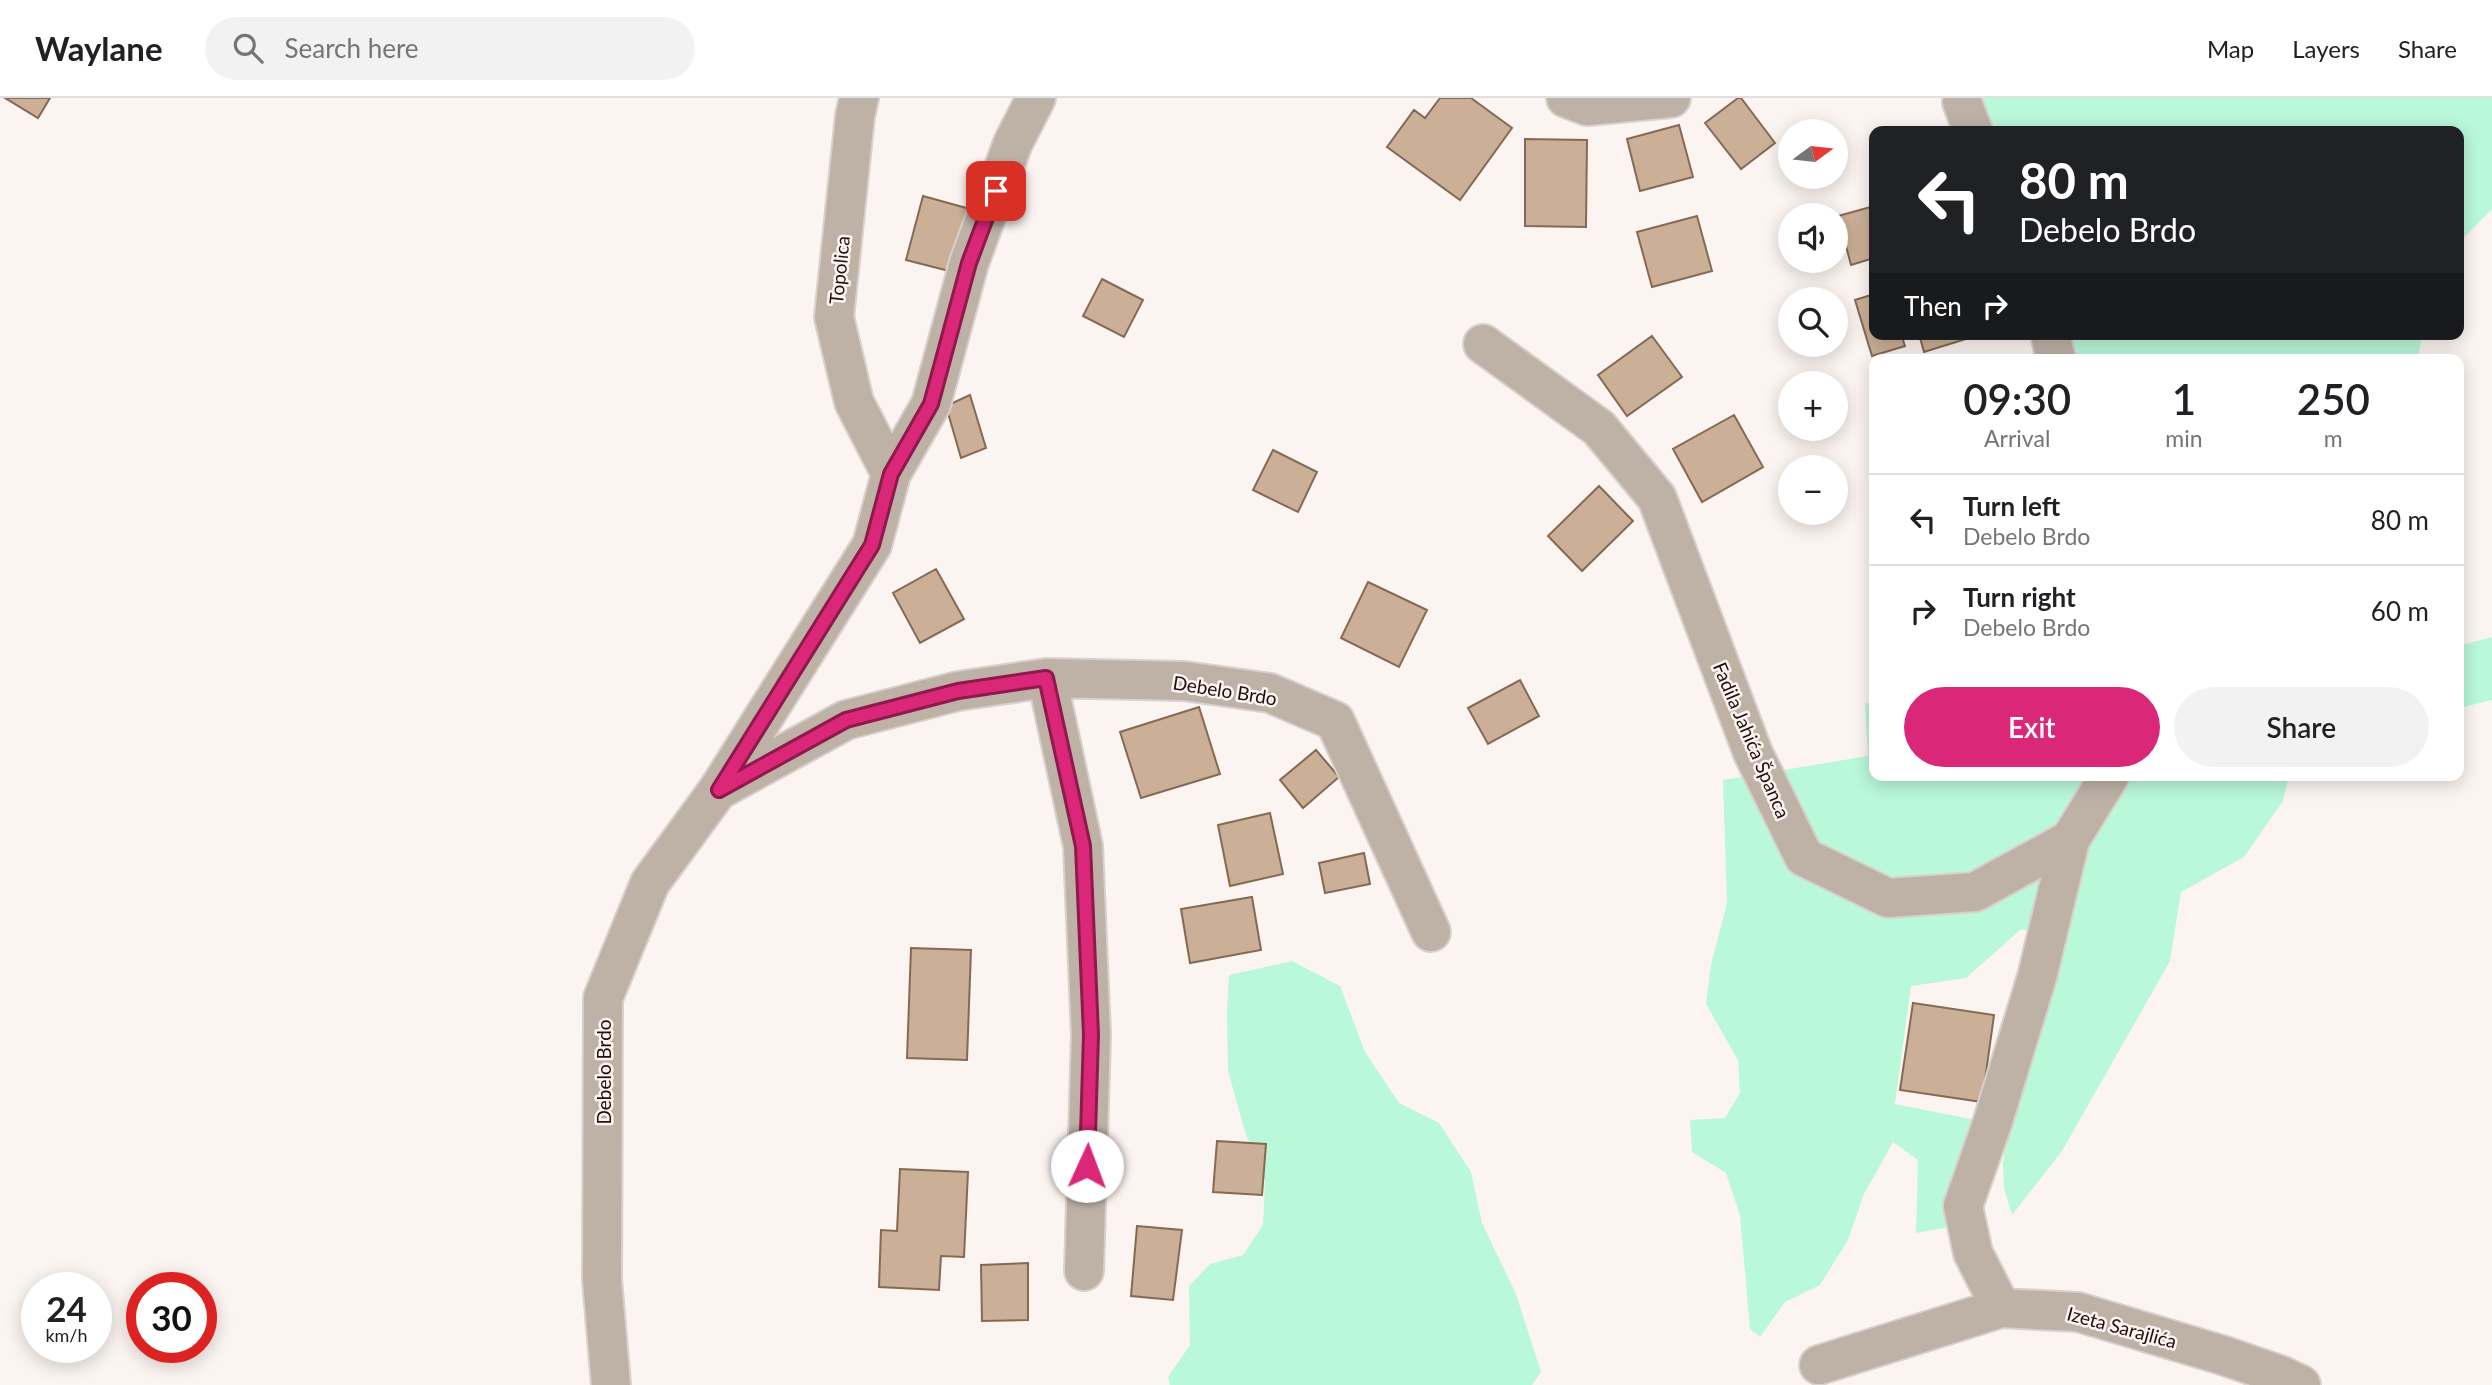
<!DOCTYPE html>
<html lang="en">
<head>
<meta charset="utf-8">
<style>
  body { margin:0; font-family:Lato,sans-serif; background:#f2f2f2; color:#202124; height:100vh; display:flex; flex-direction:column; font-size:26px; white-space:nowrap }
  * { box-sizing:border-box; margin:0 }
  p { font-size:23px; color:#757577 }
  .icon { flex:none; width:38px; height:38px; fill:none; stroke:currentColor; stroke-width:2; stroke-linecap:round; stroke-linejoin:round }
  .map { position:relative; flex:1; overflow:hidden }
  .sheet { position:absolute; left:1869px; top:256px; width:595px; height:427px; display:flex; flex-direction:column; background:#fff; border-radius:14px; box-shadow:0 4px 18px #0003 }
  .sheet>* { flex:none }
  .guide { position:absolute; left:1869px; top:28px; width:595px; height:214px; border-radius:14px; box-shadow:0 4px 18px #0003; background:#202124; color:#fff; overflow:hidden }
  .needle { width:46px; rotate:75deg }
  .fabs { position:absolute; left:1778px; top:21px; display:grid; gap:14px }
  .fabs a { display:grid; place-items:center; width:70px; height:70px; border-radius:50%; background:#fff; box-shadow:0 4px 18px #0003; font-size:35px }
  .speed { position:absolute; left:21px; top:1174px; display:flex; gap:14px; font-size:35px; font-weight:700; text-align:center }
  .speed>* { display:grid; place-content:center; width:91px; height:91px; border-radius:50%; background:#fff; box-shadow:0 4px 18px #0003; line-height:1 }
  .speed small { font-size:18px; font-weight:400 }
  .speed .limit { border:10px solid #d22; background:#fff; color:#111 }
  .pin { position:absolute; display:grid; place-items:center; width:60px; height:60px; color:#fff; margin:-30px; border-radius:14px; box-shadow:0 4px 10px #0006 }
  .me { position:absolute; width:77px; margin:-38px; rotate:2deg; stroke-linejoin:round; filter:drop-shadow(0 0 5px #0008) }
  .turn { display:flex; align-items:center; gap:24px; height:147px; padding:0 35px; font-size:32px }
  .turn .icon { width:91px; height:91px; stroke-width:2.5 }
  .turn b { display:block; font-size:49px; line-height:60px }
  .then { display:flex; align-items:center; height:66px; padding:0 35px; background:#0003; gap:14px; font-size:26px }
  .eta { display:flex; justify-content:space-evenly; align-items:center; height:119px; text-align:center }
  .eta b { font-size:42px; font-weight:600; line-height:49px }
  .button { display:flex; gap:14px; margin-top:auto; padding:14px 35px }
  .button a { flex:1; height:80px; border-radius:42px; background:#db2777; color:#fff; font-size:28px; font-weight:600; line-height:80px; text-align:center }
  .button a+a { background:#f2f2f2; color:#202124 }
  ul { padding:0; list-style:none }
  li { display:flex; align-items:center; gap:21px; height:91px; padding:0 35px; border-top:2px solid #e0e0e0 }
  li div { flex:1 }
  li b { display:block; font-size:26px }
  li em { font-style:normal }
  header { display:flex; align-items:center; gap:42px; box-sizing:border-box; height:98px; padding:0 35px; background:#fff; border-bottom:2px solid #e0e0e0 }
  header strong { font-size:33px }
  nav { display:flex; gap:38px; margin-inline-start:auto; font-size:24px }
  .search { width:490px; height:63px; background:#f2f2f2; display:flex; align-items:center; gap:18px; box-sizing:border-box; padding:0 24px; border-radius:38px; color:#757577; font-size:26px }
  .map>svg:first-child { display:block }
  .green { fill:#baf8da }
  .building { fill:#ccaf97; stroke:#846a54; stroke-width:2 }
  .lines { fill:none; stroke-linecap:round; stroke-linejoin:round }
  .minor-casing { stroke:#d8d0cc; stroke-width:42 }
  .minor { stroke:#beb2a7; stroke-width:38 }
  .route-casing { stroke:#8e194d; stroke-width:18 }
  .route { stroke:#db2777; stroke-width:12 }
  .labels { text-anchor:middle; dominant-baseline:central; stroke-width:5; stroke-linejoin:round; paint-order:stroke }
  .street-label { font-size:19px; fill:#1d110b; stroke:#fcf4f1 }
</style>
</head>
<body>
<header>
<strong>Waylane</strong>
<div class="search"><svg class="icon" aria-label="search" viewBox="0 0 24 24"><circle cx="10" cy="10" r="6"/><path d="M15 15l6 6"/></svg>Search here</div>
<nav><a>Map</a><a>Layers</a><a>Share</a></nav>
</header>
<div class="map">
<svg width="2492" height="1287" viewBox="0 0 2492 1287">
  <rect width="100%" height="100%" fill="#fcf4f1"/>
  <path class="green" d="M1965,0H2492V111L2459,145V33H1973Z
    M2050,236H2422L2418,261H2056Z
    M2492,539V602L2459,610V548Z
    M1865,605L1874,606V677H2289L2283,703L2244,759L2181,794L2170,863L2062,1053L2012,1117L2004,1090L2003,1066L2012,983L2059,840L2021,831L1966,880L1911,888L1895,1006L1981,1023L1949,1129L1916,1135L1918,1062L1893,1044L1864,1096L1848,1142L1820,1187L1785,1204L1760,1239L1750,1231L1740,1117L1726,1075L1692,1054L1690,1022L1725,1020L1740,995L1738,962L1706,906L1711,867L1727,805L1723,682L1868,658Z
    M1292,863L1340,888L1365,954L1399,1005L1439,1025L1471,1074L1482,1125L1516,1196L1541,1274L1532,1287H1170L1168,1279L1190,1247L1189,1188L1210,1166L1243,1157L1263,1127L1265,1081L1246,1037L1228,973L1227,914L1229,877Z"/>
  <path class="building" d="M5,0H50L38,20Z
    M1440,0H1471L1512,30L1460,102L1387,49L1414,12L1425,20Z
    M1738,0H1741L1775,45L1741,71L1705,25Z
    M1679,27L1693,79L1640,93L1627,41Z
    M1525,41L1587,42L1586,129L1525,128Z
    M923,98L970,111L953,174L906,162Z
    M1874,108V160L1851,167L1838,118Z
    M1697,118L1712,173L1652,189L1637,134Z
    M1102,181L1143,202L1124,239L1083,218Z
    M1874,196V236H1901L1905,248L1872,258L1855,202Z
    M1919,236H1982L1924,254Z
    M1652,238L1682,279L1627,318L1598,277Z
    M970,297L986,350L961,360L946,308Z
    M1734,317L1763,369L1702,404L1673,351Z
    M1273,352L1317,374L1298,414L1253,392Z
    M1599,388L1633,423L1582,473L1548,438Z
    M936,471L964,521L920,545L893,495Z
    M1368,484L1427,512L1399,569L1341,540Z
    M1520,582L1539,618L1488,646L1468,610Z
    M1199,609L1220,676L1141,700L1120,634Z
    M1316,652L1339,679L1303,710L1280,682Z
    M1270,715L1283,776L1230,788L1218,727Z
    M1364,755L1370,786L1325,795L1319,765Z
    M1252,799L1261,852L1190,865L1181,811Z
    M911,850L971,852L967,962L907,960Z
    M1913,905L1994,917L1982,1004L1900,992Z
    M1217,1043L1266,1046L1262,1097L1213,1094Z
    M900,1071L968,1074L964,1159L941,1158L939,1192L879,1189L881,1132L897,1133Z
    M1137,1128L1182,1132L1173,1202L1131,1198Z
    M1028,1165V1222L982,1223L981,1167Z"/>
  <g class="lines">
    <defs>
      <path id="minor" d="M859,0L855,18L834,219L854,304L891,376
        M1566,0L1587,8L1671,0
        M1962,4L1973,33
        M2050,236L2056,261
        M1483,246L1599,330L1657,400L1753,655L1804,759L1888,800L1975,794L2070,742L2110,677
        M1047,580L1184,583L1270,595L1335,623L1431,834
        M722,690L846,622L958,593L1047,580L1083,748L1091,937L1084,1173
        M2001,1210L1973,1155L1963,1108L1993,1023L2037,879L2070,742
        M1819,1267L2001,1210L2078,1214L2222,1257L2280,1277L2301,1287
        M611,1287L602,1182L603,900L650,785L718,692L872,447L891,376L931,306L969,165L1013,45L1036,0"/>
    </defs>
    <use href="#minor" class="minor-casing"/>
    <use href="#minor" class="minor"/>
  </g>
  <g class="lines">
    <defs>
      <path id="route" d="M996,93L969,165L931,306L891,376L872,447L719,692L846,622L958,593L1046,580L1083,748L1091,937L1087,1068"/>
    </defs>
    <use href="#route" class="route-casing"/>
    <use href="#route" class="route"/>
  </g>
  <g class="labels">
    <g class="street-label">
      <text transform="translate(839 172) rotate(-84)">Topolica</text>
      <text transform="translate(1225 592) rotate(9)">Debelo Brdo</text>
      <text transform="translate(1752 642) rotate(67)">Fadila Jahića Španca</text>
      <text transform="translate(603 974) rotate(-90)">Debelo Brdo</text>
      <text transform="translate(2122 1229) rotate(15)">Izeta Sarajlića</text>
    </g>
  </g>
</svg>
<div class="fabs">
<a><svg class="needle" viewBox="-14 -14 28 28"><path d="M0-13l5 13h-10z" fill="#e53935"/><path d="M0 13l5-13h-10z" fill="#757577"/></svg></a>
<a><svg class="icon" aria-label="sound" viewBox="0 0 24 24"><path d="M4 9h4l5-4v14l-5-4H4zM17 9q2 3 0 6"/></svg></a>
<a><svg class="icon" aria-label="search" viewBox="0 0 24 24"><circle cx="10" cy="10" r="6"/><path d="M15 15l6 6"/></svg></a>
<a>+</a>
<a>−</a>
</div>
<div class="speed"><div>24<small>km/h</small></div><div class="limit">30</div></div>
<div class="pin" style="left:996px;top:93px;background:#d93025"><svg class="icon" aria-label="arrive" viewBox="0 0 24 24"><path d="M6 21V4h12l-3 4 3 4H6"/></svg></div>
<svg class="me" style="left:1087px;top:1068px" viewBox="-20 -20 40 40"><circle r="19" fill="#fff"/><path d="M0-13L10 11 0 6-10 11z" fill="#db2777"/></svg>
<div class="guide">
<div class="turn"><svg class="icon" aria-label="left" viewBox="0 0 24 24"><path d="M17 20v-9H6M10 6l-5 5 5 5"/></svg><div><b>80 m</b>Debelo Brdo</div></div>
<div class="then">Then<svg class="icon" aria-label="right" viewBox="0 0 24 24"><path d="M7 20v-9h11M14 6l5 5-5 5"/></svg></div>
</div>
<section class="sheet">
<div class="eta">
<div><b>09:30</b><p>Arrival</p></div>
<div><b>1</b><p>min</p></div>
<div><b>250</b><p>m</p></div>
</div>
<ul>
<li><svg class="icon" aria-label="left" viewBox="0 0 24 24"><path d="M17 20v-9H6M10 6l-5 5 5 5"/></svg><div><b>Turn left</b><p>Debelo Brdo</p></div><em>80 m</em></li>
<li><svg class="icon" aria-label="right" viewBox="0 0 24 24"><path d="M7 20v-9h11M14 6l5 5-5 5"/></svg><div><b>Turn right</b><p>Debelo Brdo</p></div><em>60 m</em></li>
</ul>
<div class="button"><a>Exit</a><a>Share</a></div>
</section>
</div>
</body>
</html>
